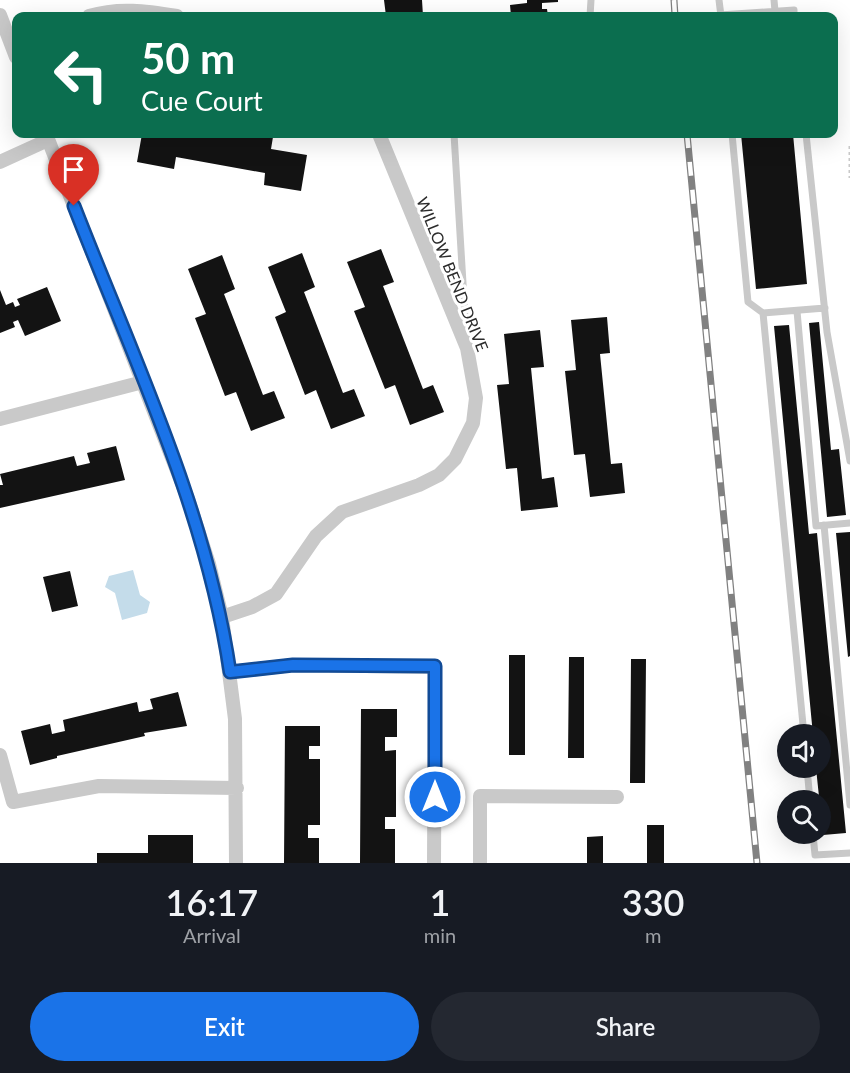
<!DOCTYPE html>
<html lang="en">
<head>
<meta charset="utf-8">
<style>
  body { margin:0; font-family:Lato,sans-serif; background:#242831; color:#f1f3f6; height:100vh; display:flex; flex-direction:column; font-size:22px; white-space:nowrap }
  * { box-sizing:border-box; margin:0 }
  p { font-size:20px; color:#9ea1a6 }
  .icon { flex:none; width:33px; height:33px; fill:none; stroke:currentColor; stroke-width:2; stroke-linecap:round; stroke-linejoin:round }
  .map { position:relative; height:863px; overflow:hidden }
  .details { display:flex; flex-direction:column; background:#171b24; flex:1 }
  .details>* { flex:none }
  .top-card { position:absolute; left:12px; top:12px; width:826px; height:126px; border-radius:12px; box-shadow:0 6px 24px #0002; background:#0b6e4f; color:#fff; overflow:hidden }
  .tools { position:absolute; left:777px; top:724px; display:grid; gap:12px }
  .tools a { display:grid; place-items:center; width:54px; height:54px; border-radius:50%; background:#171b24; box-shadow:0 6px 24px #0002; font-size:30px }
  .pin { position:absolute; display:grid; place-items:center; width:51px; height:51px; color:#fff; margin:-62px -26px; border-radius:50% 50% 50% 0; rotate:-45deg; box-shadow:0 0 6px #0007 }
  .pin .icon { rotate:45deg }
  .me { position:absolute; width:66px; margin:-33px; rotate:0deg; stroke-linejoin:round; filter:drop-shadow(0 0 4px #0008) }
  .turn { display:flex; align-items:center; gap:21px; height:126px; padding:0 30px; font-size:27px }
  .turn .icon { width:78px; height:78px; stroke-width:2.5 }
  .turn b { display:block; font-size:42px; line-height:51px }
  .eta { display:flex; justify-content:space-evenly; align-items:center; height:102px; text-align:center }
  .eta b { font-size:36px; font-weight:600; line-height:42px }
  .action { display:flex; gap:12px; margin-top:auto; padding:12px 30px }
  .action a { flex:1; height:69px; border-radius:36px; background:#1a73e8; color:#fff; font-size:24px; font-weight:600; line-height:69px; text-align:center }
  .action a+a { background:#242831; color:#f1f3f6 }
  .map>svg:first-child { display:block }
  .water { fill:#c4dcea }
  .building { fill:#131313 }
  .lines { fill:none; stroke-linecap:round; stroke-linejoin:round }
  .path { stroke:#c9c9c9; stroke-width:3; stroke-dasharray:3 3; stroke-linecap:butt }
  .lane { stroke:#c9c9c9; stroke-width:7 }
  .street { stroke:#c9c9c9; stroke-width:14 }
  .rail-casing { stroke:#818181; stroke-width:7 }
  .rail { stroke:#fff; stroke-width:4.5; stroke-dasharray:14; stroke-linecap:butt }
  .route-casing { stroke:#114b97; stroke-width:15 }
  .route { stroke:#1a73e8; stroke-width:10 }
  .labels { text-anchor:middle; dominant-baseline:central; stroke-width:6; stroke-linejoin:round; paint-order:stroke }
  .street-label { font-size:16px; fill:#2c2c2c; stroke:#fff }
</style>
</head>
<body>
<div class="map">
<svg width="850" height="863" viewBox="0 0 850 863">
  <rect width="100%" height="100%" fill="#fff"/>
  <path class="water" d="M133,570L140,595L150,602L147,613L122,620L115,593L105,587L109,576Z"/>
  <path class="building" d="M384,0H422L423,16H386Z
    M527,0H558V2L542,3V9H547L548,16H511L510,5L527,3Z
    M142,134H253L273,137L271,149L307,155L301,191L264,185L265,173L176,157L174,169L137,162Z
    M741,134H793L807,284L756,289Z
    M381,249L394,282L383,286L423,389L433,385L444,412L410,425L395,385L385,389L354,311L365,307L347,262Z
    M302,253L315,287L304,292L343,393L354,389L365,416L331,429L316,390L305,395L275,317L286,312L268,267Z
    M222,255L235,289L224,294L263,395L274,391L285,418L251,431L236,392L225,396L195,318L206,314L188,269Z
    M47,287L61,321L25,336L18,320L13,322L15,327L0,333V290L6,305L13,302L15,307L20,305L17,299Z
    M607,317L610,353L600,354L611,464L622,463L625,493L590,497L585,454L574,455L565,371L576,370L571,320Z
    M819,322L831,450L839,449L846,515L827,517L809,323Z
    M789,325L809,534L817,533L846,833L823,835L816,768H820V735H813L774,326Z
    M540,330L544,367L531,368L542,479L554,477L558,507L521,511L517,468L506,469L497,385L509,384L504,334Z
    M116,446L125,480L0,508V485H3L0,474L74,456L77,466L90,463L87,453Z
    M850,532V656L848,657L836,533Z
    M70,571L78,606L52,612L43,577Z
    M509,655H525V755H509Z
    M569,657H584V758H568Z
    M631,659H646L645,783H630Z
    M178,692L187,726L144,733L145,736L57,756V758L30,765L21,731L50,724L52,734L65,731L63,720L137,702L139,712L153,709L150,699Z
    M361,709H397V737H385V751L396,750V817H385V829H395V863H360Z
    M285,726H320V746H309V759H320V825H308V838H319V863H284Z
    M647,825H664V863H647Z
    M148,835H193V863H97V853H148Z
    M603,836V863H587V837Z"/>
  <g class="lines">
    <path class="path" d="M850,146V178"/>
    <path class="lane" d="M719,0L721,16
      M774,0L775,11
      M720,15L794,10V16
      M590,16L591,0
      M454,134L466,333
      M732,134L748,302L763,313L825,308
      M806,134L827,332L850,461
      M797,311L816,526L850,523
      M763,313L804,735
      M824,525L850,805
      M807,768L810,801
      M813,834L815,855L850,853"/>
    <path class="street" d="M0,15L16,57
      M89,16C119,7 146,11 177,16
      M46,134L188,499L209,564L222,617L235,719L236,863
      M0,162L48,140
      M0,419L143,382
      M222,617L252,607L276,594L316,536L342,512L419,485L439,475L455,459L473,423L476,398L467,348L379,134
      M230,672L293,665L435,667L434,863
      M0,755L13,802L99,786L237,788
      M480,863V796L617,797"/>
    <defs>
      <path id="rail" d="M674,0L675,16
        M687,134L757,863"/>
    </defs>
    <use href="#rail" class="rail-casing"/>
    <use href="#rail" class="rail"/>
  </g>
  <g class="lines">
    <defs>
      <path id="route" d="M74,206C133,358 206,509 230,672L293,665L435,666V797"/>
    </defs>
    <use href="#route" class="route-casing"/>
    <use href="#route" class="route"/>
  </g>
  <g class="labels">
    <g class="street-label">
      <text transform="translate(453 274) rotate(68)">WILLOW BEND DRIVE</text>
    </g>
  </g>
</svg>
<div class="tools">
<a><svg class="icon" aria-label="sound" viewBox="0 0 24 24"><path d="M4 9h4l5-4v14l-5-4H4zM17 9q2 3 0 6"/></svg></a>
<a><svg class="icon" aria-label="search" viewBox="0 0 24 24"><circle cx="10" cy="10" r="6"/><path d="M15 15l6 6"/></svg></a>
</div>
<div class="pin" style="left:74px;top:206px;background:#d93025"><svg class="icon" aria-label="arrive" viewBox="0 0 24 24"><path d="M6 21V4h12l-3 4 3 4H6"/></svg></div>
<svg class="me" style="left:435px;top:797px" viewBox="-20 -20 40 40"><circle r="17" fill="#1a73e8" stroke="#fff" stroke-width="3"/><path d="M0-11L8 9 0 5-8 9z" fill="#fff"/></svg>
<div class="top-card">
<div class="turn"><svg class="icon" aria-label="left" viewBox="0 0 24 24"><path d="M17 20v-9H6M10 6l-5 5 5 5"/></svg><div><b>50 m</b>Cue Court</div></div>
</div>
</div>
<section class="details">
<div class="eta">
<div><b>16:17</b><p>Arrival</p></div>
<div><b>1</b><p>min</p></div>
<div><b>330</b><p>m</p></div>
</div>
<div class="action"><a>Exit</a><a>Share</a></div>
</section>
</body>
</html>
